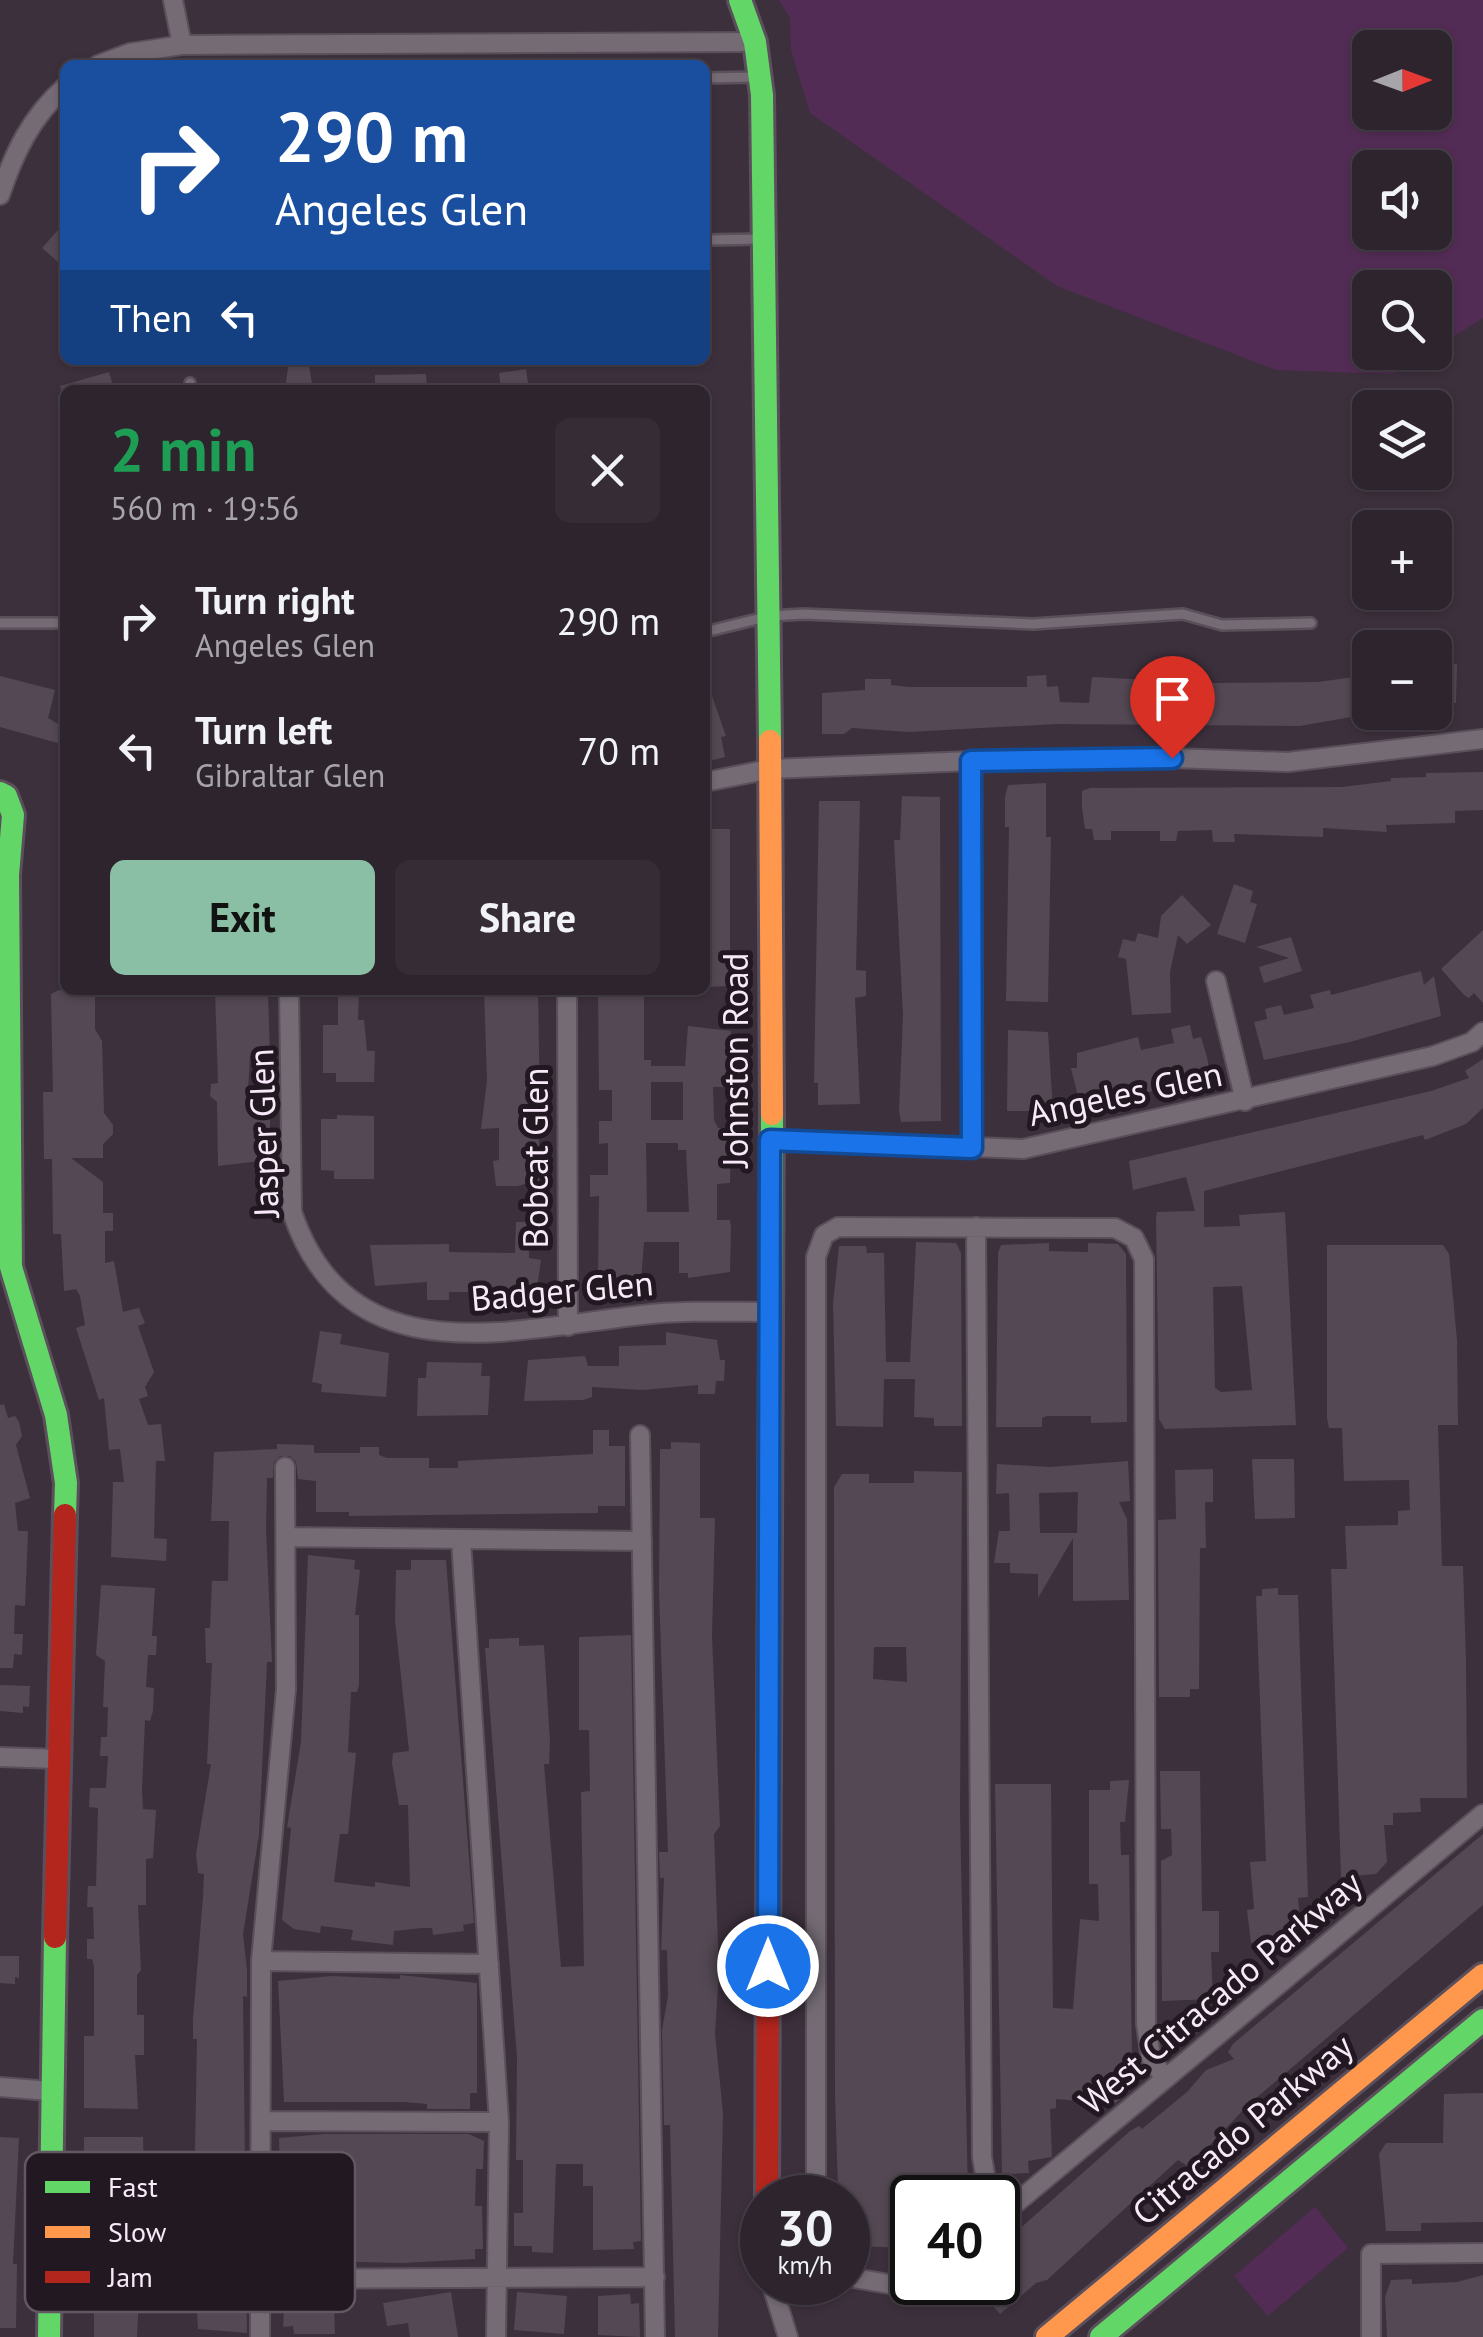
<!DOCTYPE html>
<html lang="en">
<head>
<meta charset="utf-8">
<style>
  body { margin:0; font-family:"PT Sans",sans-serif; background:#352c36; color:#f1f3f6; height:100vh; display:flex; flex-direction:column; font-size:38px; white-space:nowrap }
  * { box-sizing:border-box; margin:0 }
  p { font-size:32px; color:#a7a4aa }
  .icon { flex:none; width:55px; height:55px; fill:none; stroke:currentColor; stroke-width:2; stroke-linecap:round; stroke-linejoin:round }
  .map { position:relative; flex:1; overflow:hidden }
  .sheet { position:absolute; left:60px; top:385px; width:650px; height:610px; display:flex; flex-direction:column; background:#2d242e; border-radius:15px; box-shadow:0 2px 8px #0004,0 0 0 2px #48414a }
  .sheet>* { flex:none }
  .top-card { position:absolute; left:60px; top:60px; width:650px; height:305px; border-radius:15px; box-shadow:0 2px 8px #0004,0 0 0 2px #48414a; background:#1a4fa0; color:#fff; overflow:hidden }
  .needle { width:65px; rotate:89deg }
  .buttons { position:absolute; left:1352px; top:30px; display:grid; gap:20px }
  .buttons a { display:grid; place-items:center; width:100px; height:100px; border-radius:15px; background:#2d242e; box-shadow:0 2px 8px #0004,0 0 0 2px #48414a; font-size:50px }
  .speed { position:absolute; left:740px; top:2175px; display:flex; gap:20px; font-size:50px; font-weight:700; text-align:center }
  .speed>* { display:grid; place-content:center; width:130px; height:130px; border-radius:50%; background:#2d242e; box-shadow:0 2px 8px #0004,0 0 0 2px #48414a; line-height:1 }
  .speed small { font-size:25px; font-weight:400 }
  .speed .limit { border:5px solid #111; border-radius:15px; background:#fff; color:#111 }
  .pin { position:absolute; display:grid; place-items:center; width:85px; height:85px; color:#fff; margin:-102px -42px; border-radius:50% 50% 50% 0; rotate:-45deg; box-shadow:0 0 10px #0007 }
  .pin .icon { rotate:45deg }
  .me { position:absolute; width:110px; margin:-55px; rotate:0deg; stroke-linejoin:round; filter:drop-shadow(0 0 8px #0008) }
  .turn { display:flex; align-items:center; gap:35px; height:210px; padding:0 50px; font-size:45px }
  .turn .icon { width:130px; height:130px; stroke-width:2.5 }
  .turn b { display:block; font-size:70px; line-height:85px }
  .then { display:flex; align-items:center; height:95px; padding:0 50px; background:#0003; gap:20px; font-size:38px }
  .round { display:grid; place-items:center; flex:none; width:105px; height:105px; border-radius:15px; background:#352c36 }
  .summary { display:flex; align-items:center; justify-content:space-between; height:170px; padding:0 50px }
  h1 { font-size:60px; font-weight:700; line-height:75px; color:#1e9e55 }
  .button { display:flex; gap:20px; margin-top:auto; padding:20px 50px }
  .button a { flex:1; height:115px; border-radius:15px; background:#8abfa5; color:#111; font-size:40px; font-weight:700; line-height:115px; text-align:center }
  .button a+a { background:#352c36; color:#f1f3f6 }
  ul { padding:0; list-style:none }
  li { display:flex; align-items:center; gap:30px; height:130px; padding:0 50px }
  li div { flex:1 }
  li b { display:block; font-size:38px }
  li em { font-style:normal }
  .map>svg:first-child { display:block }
  .green { fill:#532c56; fill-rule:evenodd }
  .building { fill:#534853; fill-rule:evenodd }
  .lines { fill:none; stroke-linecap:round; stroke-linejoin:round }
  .lane-casing { stroke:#5a4f5a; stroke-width:14 }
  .street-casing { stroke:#5a4f5a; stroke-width:22 }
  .fast-casing { stroke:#5a4f5a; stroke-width:28 }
  .slow-casing { stroke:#5a4f5a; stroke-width:28 }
  .jam-casing { stroke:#5a4f5a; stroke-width:28 }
  .lane { stroke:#746b75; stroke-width:9 }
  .street { stroke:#746b75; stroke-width:18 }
  .fast { stroke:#63d668; stroke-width:22 }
  .slow { stroke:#ff974d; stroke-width:22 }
  .jam { stroke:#b3261e; stroke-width:22 }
  .route-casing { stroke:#114b97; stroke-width:25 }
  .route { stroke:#1a73e8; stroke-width:18 }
  .labels { text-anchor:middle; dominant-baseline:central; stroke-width:10; stroke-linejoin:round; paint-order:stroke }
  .street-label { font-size:35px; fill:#f8e9f8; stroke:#211822 }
  .key { fill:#211822; stroke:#625762; stroke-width:2.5 }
  .key-label { font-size:28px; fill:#f8e9f8 }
</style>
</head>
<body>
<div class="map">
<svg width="1483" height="2337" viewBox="0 0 1483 2337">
  <rect width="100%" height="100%" fill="#3c303d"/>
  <path class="green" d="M779,0H1483V318L1435,348V288H1370V352L1428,353L1393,374L1276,370L1057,286L810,113L791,50L790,18ZM1370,48H1435V112H1370ZM1370,168H1435V232H1370Z
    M1315,2207L1348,2248L1268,2316L1234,2276Z"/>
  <path class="building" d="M65,222V268L42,248Z
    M289,360H308L313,390H285Z
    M526,369L529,390H501L499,373Z
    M109,372L114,390H61L60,386Z
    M426,374L427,390H375V375Z
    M1435,664H1457L1456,703L1435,702Z
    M1046,675L1047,687L1058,686L1060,702L1089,703L1092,677L1212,683L1318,682L1361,676L1368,714L1300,726L1057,724L909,732L852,728L844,734H822V693L865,690V679H891V685L909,687H1027V676Z
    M0,676L55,690L48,718L65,728V745L0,727Z
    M705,696H712L726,736L721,737L725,757L705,762Z
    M1483,772V810L1455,811V823L1386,825L1387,832L1323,828V837L1234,834L1235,842H1213L1212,830L1178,831L1176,841H1160V831H1111V840H1094L1092,829H1085L1082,808V791L1090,788L1342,787L1391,781V778L1426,777V773Z
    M1046,783V837H1051L1048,1002L1006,1001L1009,827H1005V797L1008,785Z
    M902,796L940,797L941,1121L901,1122L899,1111L903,1015L894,840H900Z
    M819,801H860L856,970L866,971V996L855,998L860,1104L818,1105V1083H814Z
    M705,829H730V986L705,987Z
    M1234,884L1253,891L1250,902L1257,904L1245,943L1217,934Z
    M1182,895L1211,925L1187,944L1178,935L1170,972L1171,1013L1132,1015L1126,959L1118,957L1123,939L1135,942L1138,933L1158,938L1161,916Z
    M1483,930V1003L1474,993L1469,998L1464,995L1441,969Z
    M1291,937L1302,971L1264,983L1259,967L1289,958L1256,947Z
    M1421,971L1424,985L1434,976L1441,1016L1350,1042L1264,1060L1254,1022L1267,1019L1265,1009L1281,1005L1284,1015L1314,1008L1310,995L1330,990L1331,995Z
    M59,990H95V1029L102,1041L104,1113L113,1125V1134L103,1144V1158H71L103,1182V1213H113V1231H105V1263L114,1261L123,1312L139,1308L145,1323L138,1326L154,1372L145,1387L148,1396L139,1399L148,1425L161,1424L165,1461H156L154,1538L167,1539L166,1561L111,1557L113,1482H124L120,1449L109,1450L104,1398L99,1400L76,1328L85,1325L80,1296L76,1289L64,1291L61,1234H53L52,1159H44L43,1092H53L51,994Z
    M215,990L268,992L270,1055L250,1056L248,1091L270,1092V1160L218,1166L217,1102L210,1096L211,1084L218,1083Z
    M338,990H359L358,1020H364L367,1051H375L374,1082H336V1073H323V1025H338Z
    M484,990H538L540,1112H547L548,1134H539V1181L517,1186H496L493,1161L499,1160V1128L481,1129L487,1080Z
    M598,990H644V1060H651V1066H685L688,1026L731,1031L730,1087H713L714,1120L718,1128H730L731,1135L730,1183L717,1184V1220H730L731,1227L730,1272L688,1278V1273H679V1242H644L641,1280L598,1275L599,1196L590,1197V1175H608V1143L599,1144V1121H612V1090H599ZM651,1082H683V1120H651ZM646,1143H678V1150H686L689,1212H647Z
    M1190,1025L1193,1039L1201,1037L1207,1057L1210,1074L1204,1079L1081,1108L1071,1068H1077V1053L1138,1037L1141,1050L1174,1043L1171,1029Z
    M1008,1030L1048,1032L1053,1111H1007Z
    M1483,1059V1108L1466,1124L1425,1140L1423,1135L1204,1191V1227L1240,1226L1239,1215L1285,1212L1296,1425L1165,1429L1159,1419L1156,1217L1157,1212L1195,1211L1186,1177L1133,1190L1129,1161L1431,1091L1469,1078L1465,1071ZM1242,1286L1252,1390L1221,1392L1215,1388L1213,1287Z
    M337,1115L374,1116V1179H334V1171L321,1170V1119H337Z
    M516,1222H529V1258L541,1260L535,1302L478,1304V1292H449V1300H427V1282L375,1286L370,1245L449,1244V1252L515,1253Z
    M916,1242L956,1243L961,1253L962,1426H934V1418L914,1417L915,1379H884L883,1427L836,1426L833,1304L839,1246H866L867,1253H884L886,1362H910Z
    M1049,1243V1251L1088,1252V1243L1118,1244L1126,1254L1127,1422L1091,1423V1416H1047L1042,1418V1427H996L998,1253L1001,1245Z
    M1327,1245H1443L1449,1254L1457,1340L1458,1425H1438L1442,1566H1463L1466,1661L1467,1798H1420L1421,1812L1393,1813V1825H1384L1387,1862L1376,1874L1341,1877L1331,1569H1347L1345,1526L1398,1525V1511L1410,1510L1409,1480L1344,1481L1342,1428H1329L1327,1418Z
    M320,1331L342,1334L340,1344L389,1353L386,1397L321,1392L322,1384L312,1382Z
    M666,1332L717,1340L720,1360H725L724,1381H716L715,1394H698V1385L643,1390L592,1387V1397L583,1400L524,1401L528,1360L585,1356L588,1366H619V1346L666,1345Z
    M427,1362L482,1363L481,1376H490L488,1415L417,1416L418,1378H426Z
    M4,1404L8,1418L15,1416L19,1422L22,1436L16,1445L30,1498L15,1503L18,1531H28L25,1606L15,1605L14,1634H23L22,1655L14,1654L13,1668H0V1405Z
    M593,1430H609V1446H625V1506H598V1513L349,1516V1512H316V1481L298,1479L296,1462L290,1456H280L274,1462L273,1478H267L266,1530L272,1662H267L259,1835L243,1934L247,1970V1997L243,1996L247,2333L198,2329L188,2162L190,2152H195L197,2039H193V2019L203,1897L204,1874L198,1873L196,1854L211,1764H207L212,1663H206L205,1628H210L212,1581H228L229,1521H211L214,1452L277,1449V1444L314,1445V1453H360V1447H379V1455L387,1458H429V1468H458V1461L593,1454Z
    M671,1442L700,1443V1518H715L712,1635L720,1826L714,1834L719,1972L715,2033L723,2113L718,2337H675L670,2125H664L662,2030L668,1996L667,1950H661L664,1878H660L659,1852H668L659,1591L660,1449H671Z
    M1252,1459H1294L1295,1518L1255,1519Z
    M1128,1461L1130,1501L1119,1502L1127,1519L1129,1600L1073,1601V1538L1038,1598V1574L1010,1573V1563H994L999,1531H1010L1009,1493L996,1494L997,1464L1050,1467ZM1078,1492L1077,1533H1040L1039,1493Z
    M1213,1469V1502H1205L1206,1548H1200L1199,1689H1190V1697H1159L1158,1520L1176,1519L1175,1470Z
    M914,1471L962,1472L960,1813L968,2196H912V2248L848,2246V2198H838V2190L835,2093L834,1487L842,1474H869V1483H914ZM874,1647H906L907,1682L873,1679Z
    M308,1555L355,1560L354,1569L360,1570L355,1615H359V1685L357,1692H351L348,1752L356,1753L348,1834H340L334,1882L375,1887V1882L410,1887L408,1805H399L392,1763L393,1753L409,1751L395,1620L396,1570H411V1560H446L474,1923L463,1925L464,1931L433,1935L432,1928H422L394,1931L393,1945L351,1940L353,1930L321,1926L320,1933L294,1929L282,1920L291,1828L287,1827L301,1742Z
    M101,1585L155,1588L152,1636H157L156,1655H148L146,1687L154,1688L153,1711L150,1721L145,1720L142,1790L143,1809L156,1810L153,1858L146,1859V1905H138L141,1970L137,1975V2015H144V2055H135L138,2109L84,2108V2036H94V1966L92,1959H87V1939H94L93,1907H87L88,1886H96L98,1808L89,1807L90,1788H106L108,1756H100L101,1737H107L108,1707H103L105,1661L96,1655Z
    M1278,1588V1595H1298L1308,1897L1298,1898L1302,1943L1264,1950L1263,1942L1251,1943L1247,1910L1254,1909L1250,1862L1266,1861L1256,1596H1262V1589Z
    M631,1635L641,2241L633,2242L634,2249L593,2250V2186H583V2164H556L553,2253L532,2252V2246H514V2213H523V2160H516L517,2058L485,1648H489V1639L519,1638V1646L544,1645L550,1742L549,1764H544L561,1967L584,1966L581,1792L590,1791L589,1730H579V1637Z
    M0,1685L30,1686L29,1707L23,1706V1713L0,1711Z
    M1160,1771H1200L1202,1911H1219V1952H1211L1213,1999L1162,2001L1161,1861L1172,1855L1171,1829H1161Z
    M1129,1780L1125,1822H1120L1121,1855H1129L1132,2057H1126L1123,2097L1114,2104L1056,2099V2108L1050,2109L1052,2157L1028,2161L1029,2173L1002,2174L995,1784H1051L1053,2008L1073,2009L1080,1919L1099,1921L1098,1884H1089V1790H1110V1781Z
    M1483,1834V1905L1248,2105L1189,2167L1178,2160L1047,2280L1036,2283L1000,2314L972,2282H998V2248L1130,2131L1139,2126L1142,2129L1187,2092L1206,2070L1234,2059L1228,2052L1233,2044Z
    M0,1956H19V1978L15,1977V1984L0,1983Z
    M400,1975L477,1983V2093H470V2109H427V2104L404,2102H284L278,1981L332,1976L400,1979Z
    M1483,2093V2222L1421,2223V2231H1386L1379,2154L1386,2143H1443L1444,2094Z
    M324,2134H469L484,2141L483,2169H476L475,2206H482L483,2249H475V2259L402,2263L282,2260L279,2138Z
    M0,2137L19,2138L13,2264H17L16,2328H0Z
    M84,2137H143L144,2175H137V2235H142L137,2337H94V2313L83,2306Z
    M1483,2275V2337H1387L1385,2297L1391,2280L1412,2279V2284L1457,2282Z
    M451,2292L458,2337H410L408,2323L387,2326L383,2303Z
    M517,2292L567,2296L564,2334L514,2330Z
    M328,2294V2304H334L335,2334H294L293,2326L283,2327L285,2295Z
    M630,2294L631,2304L639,2303L640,2337L598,2335V2296Z"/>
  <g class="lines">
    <defs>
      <path id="lane" d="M705,78L757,77
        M705,240L762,239
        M190,383V390
        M0,623H65
        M705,632L770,616L803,614L1033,624L1183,614L1222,625L1311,623"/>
      <path id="street" d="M173,0L182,45
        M98,65L130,53L182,45L755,42
        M0,195C14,153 31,117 65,87
        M971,761V1148
        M705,782L770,769L971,761L1172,758L1288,762L1483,739
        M1216,981L1245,1101
        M289,990L292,1212C348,1377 508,1330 642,1315C685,1310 729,1312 773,1312
        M567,990L568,1326
        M770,1139L1023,1149L1433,1056L1472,1042L1483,1032
        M976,1227L982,2157L989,2198
        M640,1435L655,2337
        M286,1537L642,1541
        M461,1540L499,2122L496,2337
        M0,1757L57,1759
        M261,1961L489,1964
        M0,2087L50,2091
        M261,2121L499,2122
        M816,2198V1257L824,1235L838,1227L1115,1228L1134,1238L1144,1259L1146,2024L1151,2058L1165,2079
        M998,2218L1483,1814
        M848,2277L895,2285L912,2278
        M261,2279L655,2277
        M771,2282L788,2337
        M260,2337L261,1961L286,1689L285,1467
        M1371,2337V2254L1483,2253"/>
      <path id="fast" d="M740,0L755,42L762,95L770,741
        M0,793L6,796L13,815L8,875L11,1267L56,1415L66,1483L65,1515
        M768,1958L772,1114
        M49,2337L55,1937
        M1101,2337L1483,2020"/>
      <path id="slow" d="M770,741L772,1114
        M1047,2337L1483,1975"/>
      <path id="jam" d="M55,1937L65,1515
        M767,2198L768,1958"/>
    </defs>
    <use href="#lane" class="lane-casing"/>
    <use href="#street" class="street-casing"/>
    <use href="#fast" class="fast-casing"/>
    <use href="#slow" class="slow-casing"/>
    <use href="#jam" class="jam-casing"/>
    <use href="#lane" class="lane"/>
    <use href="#street" class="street"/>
    <use href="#fast" class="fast"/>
    <use href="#slow" class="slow"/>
    <use href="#jam" class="jam"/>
  </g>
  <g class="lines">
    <defs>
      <path id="route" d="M768,1966L770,1140L972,1148L971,761L1172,758"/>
    </defs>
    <use href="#route" class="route-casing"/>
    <use href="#route" class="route"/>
  </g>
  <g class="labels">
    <g class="street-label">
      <text transform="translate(735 1060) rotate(-90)">Johnston Road</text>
      <text transform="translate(1125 1093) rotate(-12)">Angeles Glen</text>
      <text transform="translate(263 1133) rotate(-92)">Jasper Glen</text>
      <text transform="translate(535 1158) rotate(-90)">Bobcat Glen</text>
      <text transform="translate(562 1290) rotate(-5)">Badger Glen</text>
      <text transform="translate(1220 1992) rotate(-40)">West Citracado Parkway</text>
      <text transform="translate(1242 2129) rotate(-40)">Citracado Parkway</text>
    </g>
  </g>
  <rect x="25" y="2152" width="330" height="160" rx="15" class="key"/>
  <rect x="45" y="2181" width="45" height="12" fill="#63d668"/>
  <rect x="45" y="2226" width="45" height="12" fill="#ff974d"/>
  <rect x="45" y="2271" width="45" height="12" fill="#b3261e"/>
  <g class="key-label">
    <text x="108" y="2197">Fast</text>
    <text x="108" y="2242">Slow</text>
    <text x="108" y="2287">Jam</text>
  </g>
</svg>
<div class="buttons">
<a><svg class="needle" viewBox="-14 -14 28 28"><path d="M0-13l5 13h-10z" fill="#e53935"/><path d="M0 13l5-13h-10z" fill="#a7a4aa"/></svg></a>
<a><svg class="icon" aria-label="sound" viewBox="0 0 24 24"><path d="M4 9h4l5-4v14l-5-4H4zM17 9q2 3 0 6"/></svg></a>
<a><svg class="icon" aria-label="search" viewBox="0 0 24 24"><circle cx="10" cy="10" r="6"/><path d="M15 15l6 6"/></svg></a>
<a><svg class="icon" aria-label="layers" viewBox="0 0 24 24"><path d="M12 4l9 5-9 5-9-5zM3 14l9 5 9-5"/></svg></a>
<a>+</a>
<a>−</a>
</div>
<div class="speed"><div>30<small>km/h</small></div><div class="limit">40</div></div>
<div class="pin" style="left:1172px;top:758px;background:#d93025"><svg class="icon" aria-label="arrive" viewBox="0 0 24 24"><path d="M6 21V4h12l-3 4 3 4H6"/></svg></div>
<svg class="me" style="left:768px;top:1966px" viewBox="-20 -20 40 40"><circle r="17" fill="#1a73e8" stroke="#fff" stroke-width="3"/><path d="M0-11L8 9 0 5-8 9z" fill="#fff"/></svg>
<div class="top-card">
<div class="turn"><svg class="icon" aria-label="right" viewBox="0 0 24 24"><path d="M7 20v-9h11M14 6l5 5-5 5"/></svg><div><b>290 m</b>Angeles Glen</div></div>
<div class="then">Then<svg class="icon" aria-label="left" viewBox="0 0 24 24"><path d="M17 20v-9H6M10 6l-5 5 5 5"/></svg></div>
</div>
<section class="sheet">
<div class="summary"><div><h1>2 min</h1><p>560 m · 19:56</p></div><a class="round"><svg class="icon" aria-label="close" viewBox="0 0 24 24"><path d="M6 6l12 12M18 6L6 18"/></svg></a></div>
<ul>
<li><svg class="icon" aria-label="right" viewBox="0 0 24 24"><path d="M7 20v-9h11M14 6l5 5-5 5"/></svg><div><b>Turn right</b><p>Angeles Glen</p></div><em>290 m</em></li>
<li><svg class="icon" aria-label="left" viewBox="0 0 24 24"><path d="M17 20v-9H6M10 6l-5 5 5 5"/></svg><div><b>Turn left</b><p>Gibraltar Glen</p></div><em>70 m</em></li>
</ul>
<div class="button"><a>Exit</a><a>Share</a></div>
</section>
</div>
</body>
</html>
